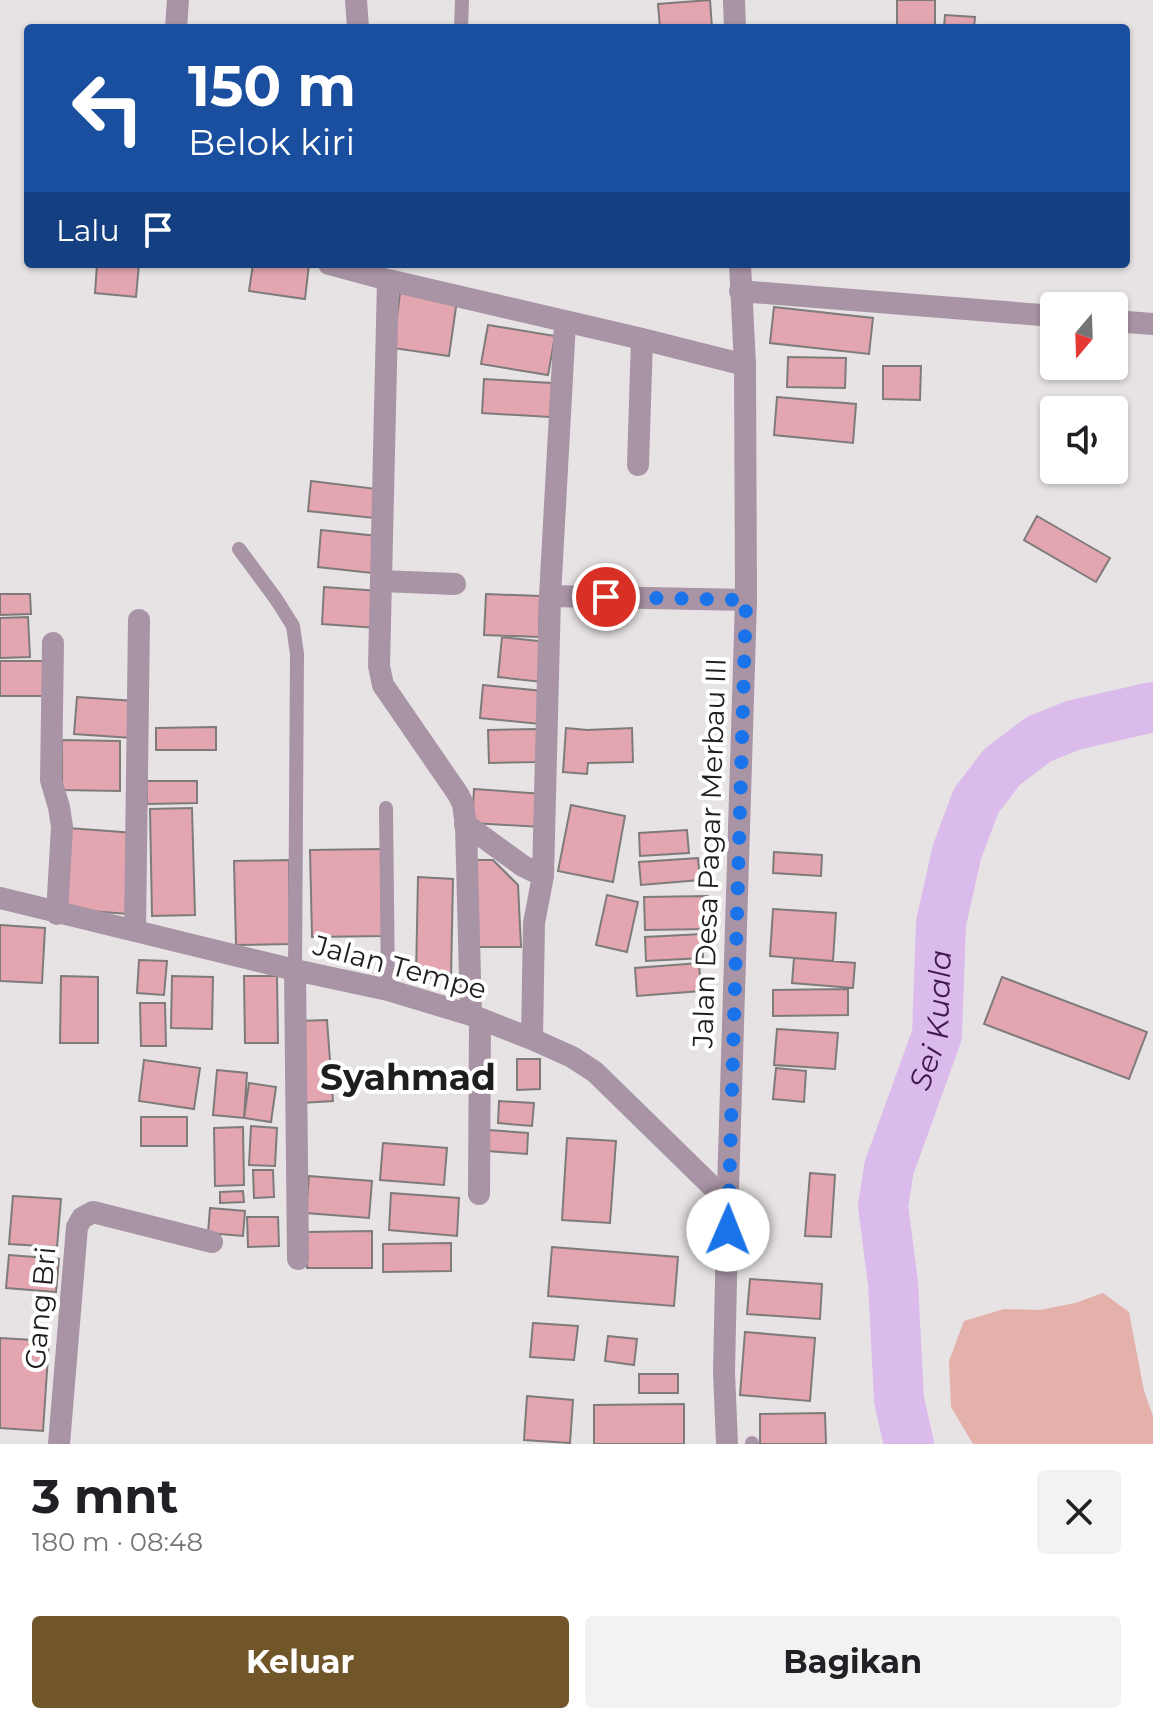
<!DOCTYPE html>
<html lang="id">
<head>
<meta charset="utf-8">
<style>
  body { margin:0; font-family:Montserrat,sans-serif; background:#f2f2f2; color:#202124; height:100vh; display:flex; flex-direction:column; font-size:30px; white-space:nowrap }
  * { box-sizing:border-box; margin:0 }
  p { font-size:26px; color:#757577 }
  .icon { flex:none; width:44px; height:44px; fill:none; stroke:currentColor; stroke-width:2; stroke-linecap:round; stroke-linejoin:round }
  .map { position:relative; height:1444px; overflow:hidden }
  .drawer { display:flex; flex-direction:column; background:#fff; flex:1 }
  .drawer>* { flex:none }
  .guide { position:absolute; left:24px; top:24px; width:1106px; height:244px; border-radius:8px; box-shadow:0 2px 6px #0004; background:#1a4fa0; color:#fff; overflow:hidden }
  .needle { width:52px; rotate:199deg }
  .tools { position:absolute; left:1040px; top:292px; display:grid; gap:16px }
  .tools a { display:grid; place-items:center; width:88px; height:88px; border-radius:8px; background:#fff; box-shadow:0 2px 6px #0004; font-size:40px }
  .pin { position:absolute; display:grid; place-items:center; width:68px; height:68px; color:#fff; margin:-34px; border:4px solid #fff; border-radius:50%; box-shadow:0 2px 8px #0007 }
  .me { position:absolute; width:88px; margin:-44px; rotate:1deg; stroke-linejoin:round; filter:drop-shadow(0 0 6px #0008) }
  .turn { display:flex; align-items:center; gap:28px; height:168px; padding:0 32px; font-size:36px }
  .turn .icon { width:104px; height:104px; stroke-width:2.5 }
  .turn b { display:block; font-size:56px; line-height:68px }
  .then { display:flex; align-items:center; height:76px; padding:0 32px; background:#0003; gap:16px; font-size:30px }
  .round { display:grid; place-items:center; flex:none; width:84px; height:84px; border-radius:8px; background:#f2f2f2 }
  .headline { display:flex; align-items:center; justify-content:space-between; height:136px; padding:0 32px }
  h1 { font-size:48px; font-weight:700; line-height:60px }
  .action { display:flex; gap:16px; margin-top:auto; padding:16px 32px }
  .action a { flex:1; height:92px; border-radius:8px; background:#705628; color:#fff; font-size:32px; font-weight:700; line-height:92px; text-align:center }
  .action a+a { background:#f2f2f2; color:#202124 }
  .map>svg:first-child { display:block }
  .green { fill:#e4b0aa }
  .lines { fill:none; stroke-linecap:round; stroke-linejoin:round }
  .river { stroke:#dbbbec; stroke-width:50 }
  .building { fill:#e3a5af; stroke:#7f7b7b; stroke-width:2 }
  .service { stroke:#a894a5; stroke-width:14 }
  .minor { stroke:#a894a5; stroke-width:22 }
  .tertiary { stroke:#a894a5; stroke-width:22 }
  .route { stroke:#1a73e8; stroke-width:14; stroke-dasharray:0 25.2 }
  .labels { text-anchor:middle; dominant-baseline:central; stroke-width:8; stroke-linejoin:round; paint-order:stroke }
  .street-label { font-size:28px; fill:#1f1d1e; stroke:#fff }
  .water-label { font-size:30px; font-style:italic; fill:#3f1851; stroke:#fff }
  .district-label { font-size:36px; font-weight:bold; fill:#1f1d1e; stroke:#fff }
</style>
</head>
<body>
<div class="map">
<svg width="1153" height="1444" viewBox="0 0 1153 1444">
  <rect width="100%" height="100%" fill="#e7e3e4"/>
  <path class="green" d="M1103,1293L1129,1312L1144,1391L1153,1416V1444H973L951,1407L949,1361L964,1321L1004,1309L1040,1310L1075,1303Z"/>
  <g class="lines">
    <path class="river" id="s1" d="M909,1444L899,1400L893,1283L883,1206L889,1168L937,1035L941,923L957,852L976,801L1002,767L1039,739L1074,725L1153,707"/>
  </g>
  <path class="building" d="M710,0L712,28H660L658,4Z
    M897,0H935V28H897Z
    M945,15L975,17L974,28H944Z
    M97,264H139L136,297L95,293Z
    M253,264H309L305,299L249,291Z
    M400,293L457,300L449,356L393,348Z
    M774,307L873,318L869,354L770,343Z
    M488,325L555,336L548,375L481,364Z
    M788,357L846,358L845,388L787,387Z
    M883,366H921L920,400L883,399Z
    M484,379L552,383L550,417L482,413Z
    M777,397L856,404L853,443L774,435Z
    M311,481L377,489L374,518L308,511Z
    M1037,516L1110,558L1096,582L1024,540Z
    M321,530L377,536L372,573L318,567Z
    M324,587L379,591L377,628L322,624Z
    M0,594H30L31,614L0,615Z
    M486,594L540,596L539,637L484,635Z
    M28,617L30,657L0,658V618Z
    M502,637L547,642L542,682L498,677Z
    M0,661H44V696H0Z
    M483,685L543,691L540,724L480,718Z
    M77,697L135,701L132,738L74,734Z
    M216,727V750H156V728Z
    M566,728L587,730L632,728L633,762L588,763L587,774L563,772Z
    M539,729V762L489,763L488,730Z
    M62,740L120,741V791L62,790Z
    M147,781H197V803L147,804Z
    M474,789L544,794L541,827L472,823Z
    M571,805L625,816L613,882L558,871Z
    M192,808L195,915L152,916L150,809Z
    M68,828L135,833L129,914L62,909Z
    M687,830L689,853L640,856L639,833Z
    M382,849L384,936L312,937L310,850Z
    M774,852L822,855L821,876L773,873Z
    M698,858L700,880L641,885L639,862Z
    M289,860L290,944L236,945L234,861Z
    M477,860H493L518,885L521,947H477Z
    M418,877L453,879L451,978L416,977Z
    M607,895L638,902L627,952L596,945Z
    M708,896L709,929L645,930L644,897Z
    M773,909L836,913L833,961L770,956Z
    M0,925L45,928L42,983L0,981Z
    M702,934L703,958L646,961L645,937Z
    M794,958L855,963L853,988L792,983Z
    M139,960L167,961L164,995L137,993Z
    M699,963L701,991L637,996L635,968Z
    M61,976L98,977V1043H60Z
    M172,976L213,977L212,1029L171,1028Z
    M244,976H277L278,1043H245Z
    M1002,977L1147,1032L1129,1079L984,1024Z
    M848,989V1015L773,1016V990Z
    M140,1003H165L166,1046H141Z
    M327,1020L333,1101L302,1103L297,1021Z
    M777,1029L838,1033L835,1069L774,1065Z
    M517,1059H540V1089L517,1090Z
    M144,1060L200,1068L194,1109L139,1101Z
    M776,1068L806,1071L804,1102L773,1099Z
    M217,1070L247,1073L244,1118L213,1115Z
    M249,1083L276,1087L271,1122L244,1118Z
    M499,1101L534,1103L532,1126L498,1123Z
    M141,1117H187V1146H141Z
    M251,1126L277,1128L275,1166L249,1165Z
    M243,1127L244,1185L215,1186L214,1128Z
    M489,1130L528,1133L527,1154L488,1151Z
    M567,1138L616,1141L610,1223L562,1220Z
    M383,1143L447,1148L444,1185L380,1180Z
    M253,1170H273L274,1197L254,1198Z
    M810,1173L835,1175L831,1237L805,1236Z
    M309,1176L372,1181L369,1218L306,1213Z
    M243,1191L244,1202L220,1203V1192Z
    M391,1193L459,1198L457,1236L389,1230Z
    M13,1196L61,1199L57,1247L9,1244Z
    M210,1208L245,1211L243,1236L208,1233Z
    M247,1217H278L279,1246L248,1247Z
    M372,1231V1268H307V1232Z
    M451,1243V1271L383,1272V1244Z
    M552,1247L678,1257L674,1306L548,1296Z
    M9,1255L59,1259L56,1292L6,1288Z
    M750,1279L822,1284L820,1319L747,1314Z
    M533,1323L578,1326L574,1360L530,1357Z
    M745,1332L815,1338L810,1401L740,1395Z
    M608,1336L637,1339L634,1365L605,1361Z
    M0,1338L49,1341L43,1431L0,1428Z
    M639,1374H678V1393H639Z
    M527,1396L573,1400L570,1443L524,1440Z
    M684,1404V1444H594V1405Z
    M825,1413L826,1444H760V1414Z"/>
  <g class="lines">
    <path class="service" d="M461,28L462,0
      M239,549L276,599L293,626L297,654L295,970
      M386,808L388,990
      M752,1443V1444"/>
    <path class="minor" d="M356,0L358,28
      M176,28L178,0
      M329,264L388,280L642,339L745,365
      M388,280L379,666L383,685L458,794L463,804L466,826L471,1015
      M740,291L1054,316
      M1114,321L1153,324
      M638,465L642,339
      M381,581L455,584
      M550,596L746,600
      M53,643L51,780L59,807L62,827L57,914
      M465,824L523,866L543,876
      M0,898L295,970L388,990L471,1015L532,1039L572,1057L595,1072L728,1202
      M135,930L139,620
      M295,970L298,1259
      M532,1039L534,923L543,876L550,596L565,323
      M479,1194L480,1019
      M59,1444L77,1227L82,1218L93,1212L212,1242"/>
    <path class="tertiary" d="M734,0L735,28
      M727,1444L724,1372L728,1188L746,600L745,365L740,264"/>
  </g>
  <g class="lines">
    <path class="route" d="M606,597L746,600L728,1230"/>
  </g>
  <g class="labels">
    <g class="street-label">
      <text transform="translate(709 853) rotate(-88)">Jalan Desa Pagar Merbau III</text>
      <text transform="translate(400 967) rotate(15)">Jalan Tempe</text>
      <text transform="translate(40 1308) rotate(-85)">Gang Bri</text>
    </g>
    <g class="water-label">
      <text stroke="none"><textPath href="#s1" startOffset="434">Sei Kuala</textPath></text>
    </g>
    <g class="district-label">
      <text x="408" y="1077">Syahmad</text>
    </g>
  </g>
</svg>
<div class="tools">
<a><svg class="needle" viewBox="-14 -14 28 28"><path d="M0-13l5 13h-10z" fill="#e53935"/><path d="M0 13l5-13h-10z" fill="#757577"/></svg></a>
<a><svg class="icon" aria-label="sound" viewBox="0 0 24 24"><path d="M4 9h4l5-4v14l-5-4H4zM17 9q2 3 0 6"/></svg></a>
</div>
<div class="pin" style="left:606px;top:597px;background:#d93025"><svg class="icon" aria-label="arrive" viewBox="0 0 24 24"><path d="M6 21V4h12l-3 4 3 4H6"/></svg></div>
<svg class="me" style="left:728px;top:1230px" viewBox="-20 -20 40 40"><circle r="19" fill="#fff"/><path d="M0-13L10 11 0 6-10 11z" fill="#1a73e8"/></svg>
<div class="guide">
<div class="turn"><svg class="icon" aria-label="left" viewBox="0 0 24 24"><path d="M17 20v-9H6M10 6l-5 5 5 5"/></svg><div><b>150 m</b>Belok kiri</div></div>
<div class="then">Lalu<svg class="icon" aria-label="arrive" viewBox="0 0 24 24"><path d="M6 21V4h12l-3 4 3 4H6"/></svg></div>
</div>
</div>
<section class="drawer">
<div class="headline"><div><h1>3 mnt</h1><p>180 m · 08:48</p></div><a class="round"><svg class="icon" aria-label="close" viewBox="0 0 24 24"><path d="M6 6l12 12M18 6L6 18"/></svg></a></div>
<div class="action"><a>Keluar</a><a>Bagikan</a></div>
</section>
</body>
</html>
